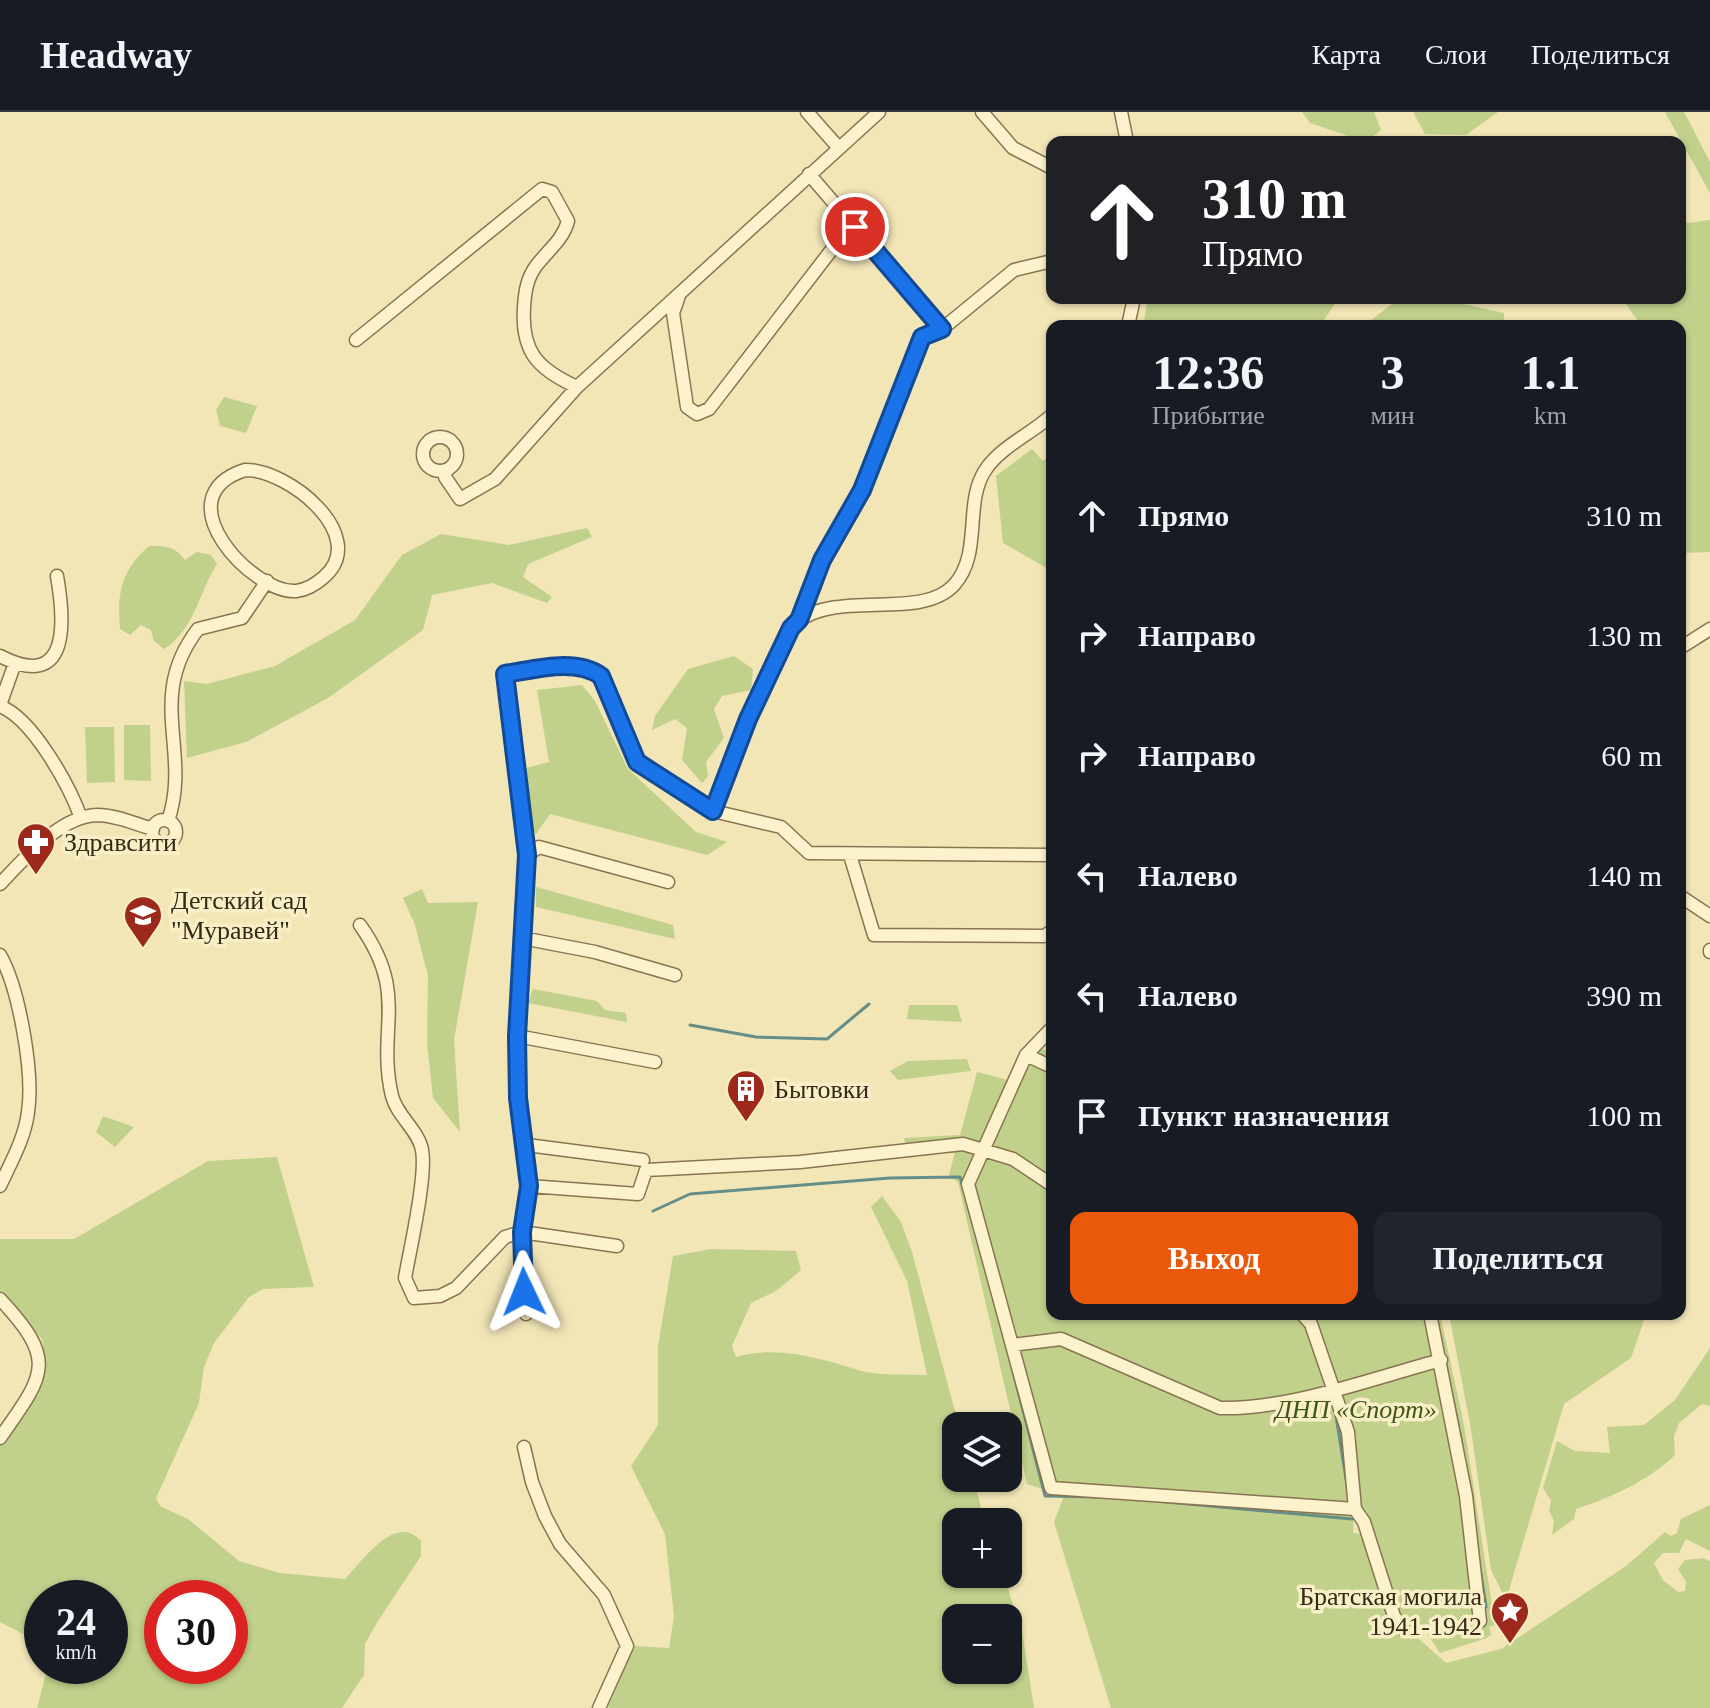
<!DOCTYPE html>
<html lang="ru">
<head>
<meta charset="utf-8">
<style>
  body { margin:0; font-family:"Times New Roman",serif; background:#20242c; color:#f1f3f6; height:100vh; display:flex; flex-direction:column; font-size:30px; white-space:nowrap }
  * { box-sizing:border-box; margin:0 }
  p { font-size:26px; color:#9ea1a6 }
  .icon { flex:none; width:44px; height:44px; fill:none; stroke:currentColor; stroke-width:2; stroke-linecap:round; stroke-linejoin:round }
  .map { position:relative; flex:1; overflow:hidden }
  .side { position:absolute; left:1046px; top:208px; width:640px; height:1000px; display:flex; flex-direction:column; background:#171b24; border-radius:16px; box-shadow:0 2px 6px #0004 }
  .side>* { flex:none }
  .top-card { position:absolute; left:1046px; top:24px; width:640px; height:168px; border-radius:16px; box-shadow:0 2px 6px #0004; background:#202124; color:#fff; overflow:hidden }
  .fabs { position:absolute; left:942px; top:1300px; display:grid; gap:16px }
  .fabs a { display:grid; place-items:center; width:80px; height:80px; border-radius:16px; background:#171b24; box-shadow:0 2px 6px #0004; font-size:40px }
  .speed { position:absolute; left:24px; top:1468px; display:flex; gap:16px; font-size:40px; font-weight:700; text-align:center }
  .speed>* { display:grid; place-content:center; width:104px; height:104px; border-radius:50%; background:#171b24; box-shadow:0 2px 6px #0004; line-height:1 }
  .speed small { font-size:20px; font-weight:400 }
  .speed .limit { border:12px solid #d22; background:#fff; color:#111 }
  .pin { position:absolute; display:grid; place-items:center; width:68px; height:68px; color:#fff; margin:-34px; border:4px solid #fff; border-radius:50%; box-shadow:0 2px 8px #0007 }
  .me { position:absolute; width:88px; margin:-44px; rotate:358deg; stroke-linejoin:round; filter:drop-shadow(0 0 6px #0008) }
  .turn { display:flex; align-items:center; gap:28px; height:168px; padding:0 24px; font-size:36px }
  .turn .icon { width:104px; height:104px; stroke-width:2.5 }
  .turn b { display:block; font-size:56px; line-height:68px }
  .eta { display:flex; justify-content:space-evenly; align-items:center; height:136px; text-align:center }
  .eta b { font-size:48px; font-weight:700; line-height:56px }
  .action { display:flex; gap:16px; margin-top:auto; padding:16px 24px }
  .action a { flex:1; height:92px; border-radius:16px; background:#ea580c; color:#fff; font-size:32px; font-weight:700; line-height:92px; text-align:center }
  .action a+a { background:#20242c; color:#f1f3f6 }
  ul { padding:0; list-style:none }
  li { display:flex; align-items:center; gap:24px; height:120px; padding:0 24px }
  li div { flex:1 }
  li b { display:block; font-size:30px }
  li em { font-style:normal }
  header { display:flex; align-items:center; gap:48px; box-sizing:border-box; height:112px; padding:0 40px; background:#171b24; border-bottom:2px solid #363941 }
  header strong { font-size:38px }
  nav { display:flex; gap:44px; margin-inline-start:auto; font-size:28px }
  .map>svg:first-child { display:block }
  .green { fill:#c1d08b; fill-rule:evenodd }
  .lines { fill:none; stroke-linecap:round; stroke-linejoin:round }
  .stream { stroke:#658e88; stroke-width:3 }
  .minor-casing { stroke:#887451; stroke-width:15 }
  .minor { stroke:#fcf2cb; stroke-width:12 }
  .route-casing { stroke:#114b97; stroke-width:20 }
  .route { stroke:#1a73e8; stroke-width:14 }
  .labels { text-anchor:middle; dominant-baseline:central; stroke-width:7; stroke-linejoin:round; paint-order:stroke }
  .poi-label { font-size:26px; fill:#352918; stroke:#f9efc7; text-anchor:start }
  .park-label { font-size:26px; font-style:italic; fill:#40541d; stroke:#f9efc7 }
</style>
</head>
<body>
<header>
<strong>Headway</strong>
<nav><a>Карта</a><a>Слои</a><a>Поделиться</a></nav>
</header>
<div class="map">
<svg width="1710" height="1596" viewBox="0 0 1710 1596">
  <rect width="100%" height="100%" fill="#f2e6b7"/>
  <path class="green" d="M1302,0H1374L1381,18L1366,30L1310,11Z
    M1413,0H1498L1466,23L1425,22Z
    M1665,0H1684L1710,50V81Z
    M1710,108V440L1680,441V214H1642L1622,187L1615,186H1680V158L1687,154L1680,152V112Z
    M1148,186H1339L1321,212L1333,214H1143Z
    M1400,186H1437L1504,201V214H1363Z
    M224,285L257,294L246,321L220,314L216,298Z
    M1032,337L1043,349L1052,342V459L1003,431L996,364Z
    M587,416L592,425L528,452L523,465L552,485L547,491L492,471L432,483L423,518L328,586L246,630L187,646L184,569L207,572L275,554L355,508L402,443L441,422L509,433Z
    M149,434C165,434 175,434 185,448L197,440L211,443L217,452C199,480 194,519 164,537L154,529L151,518L141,513L130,523L120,517C117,480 121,459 149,434Z
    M734,544L753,557L751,578L722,584L714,597L724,626L706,650L708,664L702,671L682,648L687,616L675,607L652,618L655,604L688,557Z
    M582,573L595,589L628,657L696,720L727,730L707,743L550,702L536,722L525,708L526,656L549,650L537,578Z
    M124,613H150L151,669L124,668Z
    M85,615H114L115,670L87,671Z
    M536,775L673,813L675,827L536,795Z
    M422,777L428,791L478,790L454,928L460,1020L433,986L427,931L428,864L415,813L403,786Z
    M533,877L597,889L605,898L626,901L627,910L528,891Z
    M909,893H957L962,910L907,907Z
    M1034,927L1043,931L1041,937L1052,941V1202H1440L1464,1313L1495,1513L1489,1515L1491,1522L1487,1526L1440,1541L1426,1520L1419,1527L1446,1551L1501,1537L1626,1454L1665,1420L1671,1424L1677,1421L1681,1407L1710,1393V1439L1686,1427L1679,1441H1663L1654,1451L1663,1468L1678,1480L1685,1479L1686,1470L1678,1457L1685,1448L1703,1446L1710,1449V1596H1111L1054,1410L1064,1384L1027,1372L958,1070L949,1064L955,1039L908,1045L904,1026L960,1023L977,960L1012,969ZM1109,1386L1356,1393L1367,1423L1353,1421L1354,1399Z
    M967,947L971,959L898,968L890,959L908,949Z
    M103,1004L134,1015L115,1035L96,1020Z
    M277,1045L314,1175L263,1177L249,1185L214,1231L204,1255L199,1291L156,1386L160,1394L188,1407L239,1449L280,1461L345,1467C363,1448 396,1400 421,1429V1444L376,1512L365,1532L364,1563L342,1596H37L48,1554H110V1486H42V1532L0,1510V1331L37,1276L46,1248L42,1227L0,1182V1127H74L208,1049ZM162,1486H230V1554H162Z
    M882,1084L901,1110L912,1140L959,1314L956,1366H973L985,1410H956V1462H1003L1022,1519L1034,1596H608L634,1534L669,1536L674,1504L665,1422L631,1354L658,1313V1234L673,1144L711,1137L796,1139L801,1158L776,1179L751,1191L732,1234L736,1245C777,1233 819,1246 858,1258C878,1264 905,1262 927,1263L907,1169L871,1095ZM956,1506H1008V1558H956Z
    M1449,1202H1646L1631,1246L1564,1292L1506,1488L1491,1458L1471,1317Z
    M1710,1236V1294L1702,1292L1679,1311L1674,1324L1675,1343C1648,1369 1612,1385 1576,1397L1574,1407L1552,1423L1554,1409L1549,1399L1551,1389L1543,1376L1557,1329L1575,1339L1610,1341L1607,1315L1644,1313L1675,1288Z"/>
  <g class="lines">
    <path class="stream" d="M690,913L756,925L827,927L869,892
      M653,1099L690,1082L890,1066L960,1065L963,1075
      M1008,1240L1045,1384L1097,1385
      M1445,1249L1462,1332
      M1336,1304L1348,1379
      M1156,1389L1352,1407
      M1481,1462L1486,1495"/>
    <defs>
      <path id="minor" d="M807,0L838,35
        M982,0L1013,36L1052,56
        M1121,0L1127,30
        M809,62L942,217
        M679,184L673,201L687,295L697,302L709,297L833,136L855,115
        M1128,214L1134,186
        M356,228L542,77L552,80L568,109C563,128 548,138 536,154C527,166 525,180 524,195C521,239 537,257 577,275L879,0
        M423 342a17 17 0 1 1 34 0a17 17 0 1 1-34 0Z
        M245,358C288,357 371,424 324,465C316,472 306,478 296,479C253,482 161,385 245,358Z
        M446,359L445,365L460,387L495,367L577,275
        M799,508L822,448L862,378L922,225L942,217L1014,158L1052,149
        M1680,536L1710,517
        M0,544C70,580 65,510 57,464
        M0,593L15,551
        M0,594C33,607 69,673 81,706
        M713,699L781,715L809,741L1052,743
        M152 720a12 12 0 1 1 24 0a12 12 0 1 1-24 0Z
        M168,709C192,639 145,586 198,517L242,506L267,469
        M527,743L539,735L668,770
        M850,743L874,823L1044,824L1052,819
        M0,772C24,747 60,704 97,703C116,703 135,712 153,717
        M1680,784L1710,804
        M360,813C410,883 376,916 392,984C397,1004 419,1019 422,1038C427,1064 410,1137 405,1166L414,1186L440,1184L456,1176L505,1125L522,1120L617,1134
        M522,826L595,840L675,863
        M1710,838V840
        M0,843C19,876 34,961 28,1000C25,1026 11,1050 0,1074
        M1052,916L1026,943L968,1072L1051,1376L1355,1397
        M517,924L655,950
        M1026,943L1052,955
        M527,1033L643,1048
        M529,1074L638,1082L646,1058L800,1050L963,1032L1013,1047L1052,1073
        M0,1187C58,1249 45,1262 0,1326
        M526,1202L522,1120L529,1074L518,986L517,924L527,743L505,562C534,558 575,545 601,564L637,650L713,699C726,665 774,528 797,510C839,477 921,509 954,473C983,441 963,390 986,357C1002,334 1031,322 1052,303
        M1302,1202L1311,1212L1348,1320L1355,1397L1364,1410L1394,1504L1404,1518
        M1430,1202L1466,1384L1480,1509
        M1012,1233L1061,1227L1220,1296C1288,1298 1374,1266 1441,1248
        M524,1335L532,1370L545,1404L560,1432L604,1483L627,1534L599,1596"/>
    </defs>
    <use href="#minor" class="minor-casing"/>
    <use href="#minor" class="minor"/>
  </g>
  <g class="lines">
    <defs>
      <path id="route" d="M524,1180L522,1120L529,1074L518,986L517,924L527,743L505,562C533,558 575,545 601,564L637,650L713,699L748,607L791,516L799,508L822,448L862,378L922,225L942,217L855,115"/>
    </defs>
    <use href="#route" class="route-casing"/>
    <use href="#route" class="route"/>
  </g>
  <defs>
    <symbol id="pharmacy-pin" viewBox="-11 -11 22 30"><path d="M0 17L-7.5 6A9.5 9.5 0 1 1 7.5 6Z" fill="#9d281c" stroke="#f9efc7"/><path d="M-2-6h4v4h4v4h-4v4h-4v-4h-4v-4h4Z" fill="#fff"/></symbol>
    <symbol id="school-pin" viewBox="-11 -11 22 30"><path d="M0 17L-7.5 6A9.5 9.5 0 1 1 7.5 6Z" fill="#9d281c" stroke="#f9efc7"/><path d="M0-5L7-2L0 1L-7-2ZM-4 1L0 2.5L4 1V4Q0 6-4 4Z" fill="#fff"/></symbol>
    <symbol id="building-pin" viewBox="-11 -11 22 30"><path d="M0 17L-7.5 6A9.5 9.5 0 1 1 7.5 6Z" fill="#9d281c" stroke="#f9efc7"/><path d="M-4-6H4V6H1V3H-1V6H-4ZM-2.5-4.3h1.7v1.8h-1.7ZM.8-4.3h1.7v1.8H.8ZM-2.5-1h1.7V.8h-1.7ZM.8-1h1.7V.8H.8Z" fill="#fff"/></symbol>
    <symbol id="sight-pin" viewBox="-11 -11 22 30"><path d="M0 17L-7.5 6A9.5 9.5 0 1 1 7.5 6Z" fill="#9d281c" stroke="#f9efc7"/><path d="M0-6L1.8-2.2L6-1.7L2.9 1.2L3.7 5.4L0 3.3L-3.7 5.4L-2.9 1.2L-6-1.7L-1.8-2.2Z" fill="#fff"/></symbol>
  </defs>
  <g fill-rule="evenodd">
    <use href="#pharmacy-pin" x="14" y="708" width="44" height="60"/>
    <use href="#school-pin" x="121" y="781" width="44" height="60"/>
    <use href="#building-pin" x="724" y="955" width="44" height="60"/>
    <use href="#sight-pin" x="1488" y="1477" width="44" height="60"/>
  </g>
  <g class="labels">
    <g class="poi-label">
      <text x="64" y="730">Здравсити</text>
      <text x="171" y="788">Детский сад<tspan x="171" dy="30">"Муравей"</tspan></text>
      <text x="774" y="977">Бытовки</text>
      <text x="1482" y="1484" text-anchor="end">Братская могила<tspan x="1482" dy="30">1941-1942</tspan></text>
    </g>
    <g class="park-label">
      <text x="1356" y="1297">ДНП «Спорт»</text>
    </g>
  </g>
</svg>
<div class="fabs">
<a><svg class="icon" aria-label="layers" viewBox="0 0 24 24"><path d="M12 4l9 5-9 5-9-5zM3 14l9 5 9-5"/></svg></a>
<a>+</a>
<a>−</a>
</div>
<div class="speed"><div>24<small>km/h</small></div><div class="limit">30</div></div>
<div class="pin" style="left:855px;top:115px;background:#d93025"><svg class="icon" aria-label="arrive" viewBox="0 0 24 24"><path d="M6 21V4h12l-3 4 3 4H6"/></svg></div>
<svg class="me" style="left:524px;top:1180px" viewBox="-20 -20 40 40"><path d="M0-17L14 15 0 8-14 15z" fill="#1a73e8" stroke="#fff" stroke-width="4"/></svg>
<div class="top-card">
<div class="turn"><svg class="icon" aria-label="ahead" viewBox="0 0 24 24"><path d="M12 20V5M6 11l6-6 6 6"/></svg><div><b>310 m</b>Прямо</div></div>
</div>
<section class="side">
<div class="eta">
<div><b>12:36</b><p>Прибытие</p></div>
<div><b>3</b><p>мин</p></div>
<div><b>1.1</b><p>km</p></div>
</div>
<ul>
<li><svg class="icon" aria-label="ahead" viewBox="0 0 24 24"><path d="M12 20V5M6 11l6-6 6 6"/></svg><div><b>Прямо</b></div><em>310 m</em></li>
<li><svg class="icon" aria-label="right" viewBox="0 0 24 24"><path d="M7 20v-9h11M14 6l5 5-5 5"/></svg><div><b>Направо</b></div><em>130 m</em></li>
<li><svg class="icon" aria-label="right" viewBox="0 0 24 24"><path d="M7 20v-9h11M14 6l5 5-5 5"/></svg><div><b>Направо</b></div><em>60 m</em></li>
<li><svg class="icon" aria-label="left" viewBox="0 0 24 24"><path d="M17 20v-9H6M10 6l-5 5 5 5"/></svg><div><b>Налево</b></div><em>140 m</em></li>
<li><svg class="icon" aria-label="left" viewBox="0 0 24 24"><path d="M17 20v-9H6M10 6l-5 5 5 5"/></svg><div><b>Налево</b></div><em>390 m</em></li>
<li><svg class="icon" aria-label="arrive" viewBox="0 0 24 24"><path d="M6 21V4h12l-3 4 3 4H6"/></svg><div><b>Пункт назначения</b></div><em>100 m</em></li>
</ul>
<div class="action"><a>Выход</a><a>Поделиться</a></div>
</section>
</div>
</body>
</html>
